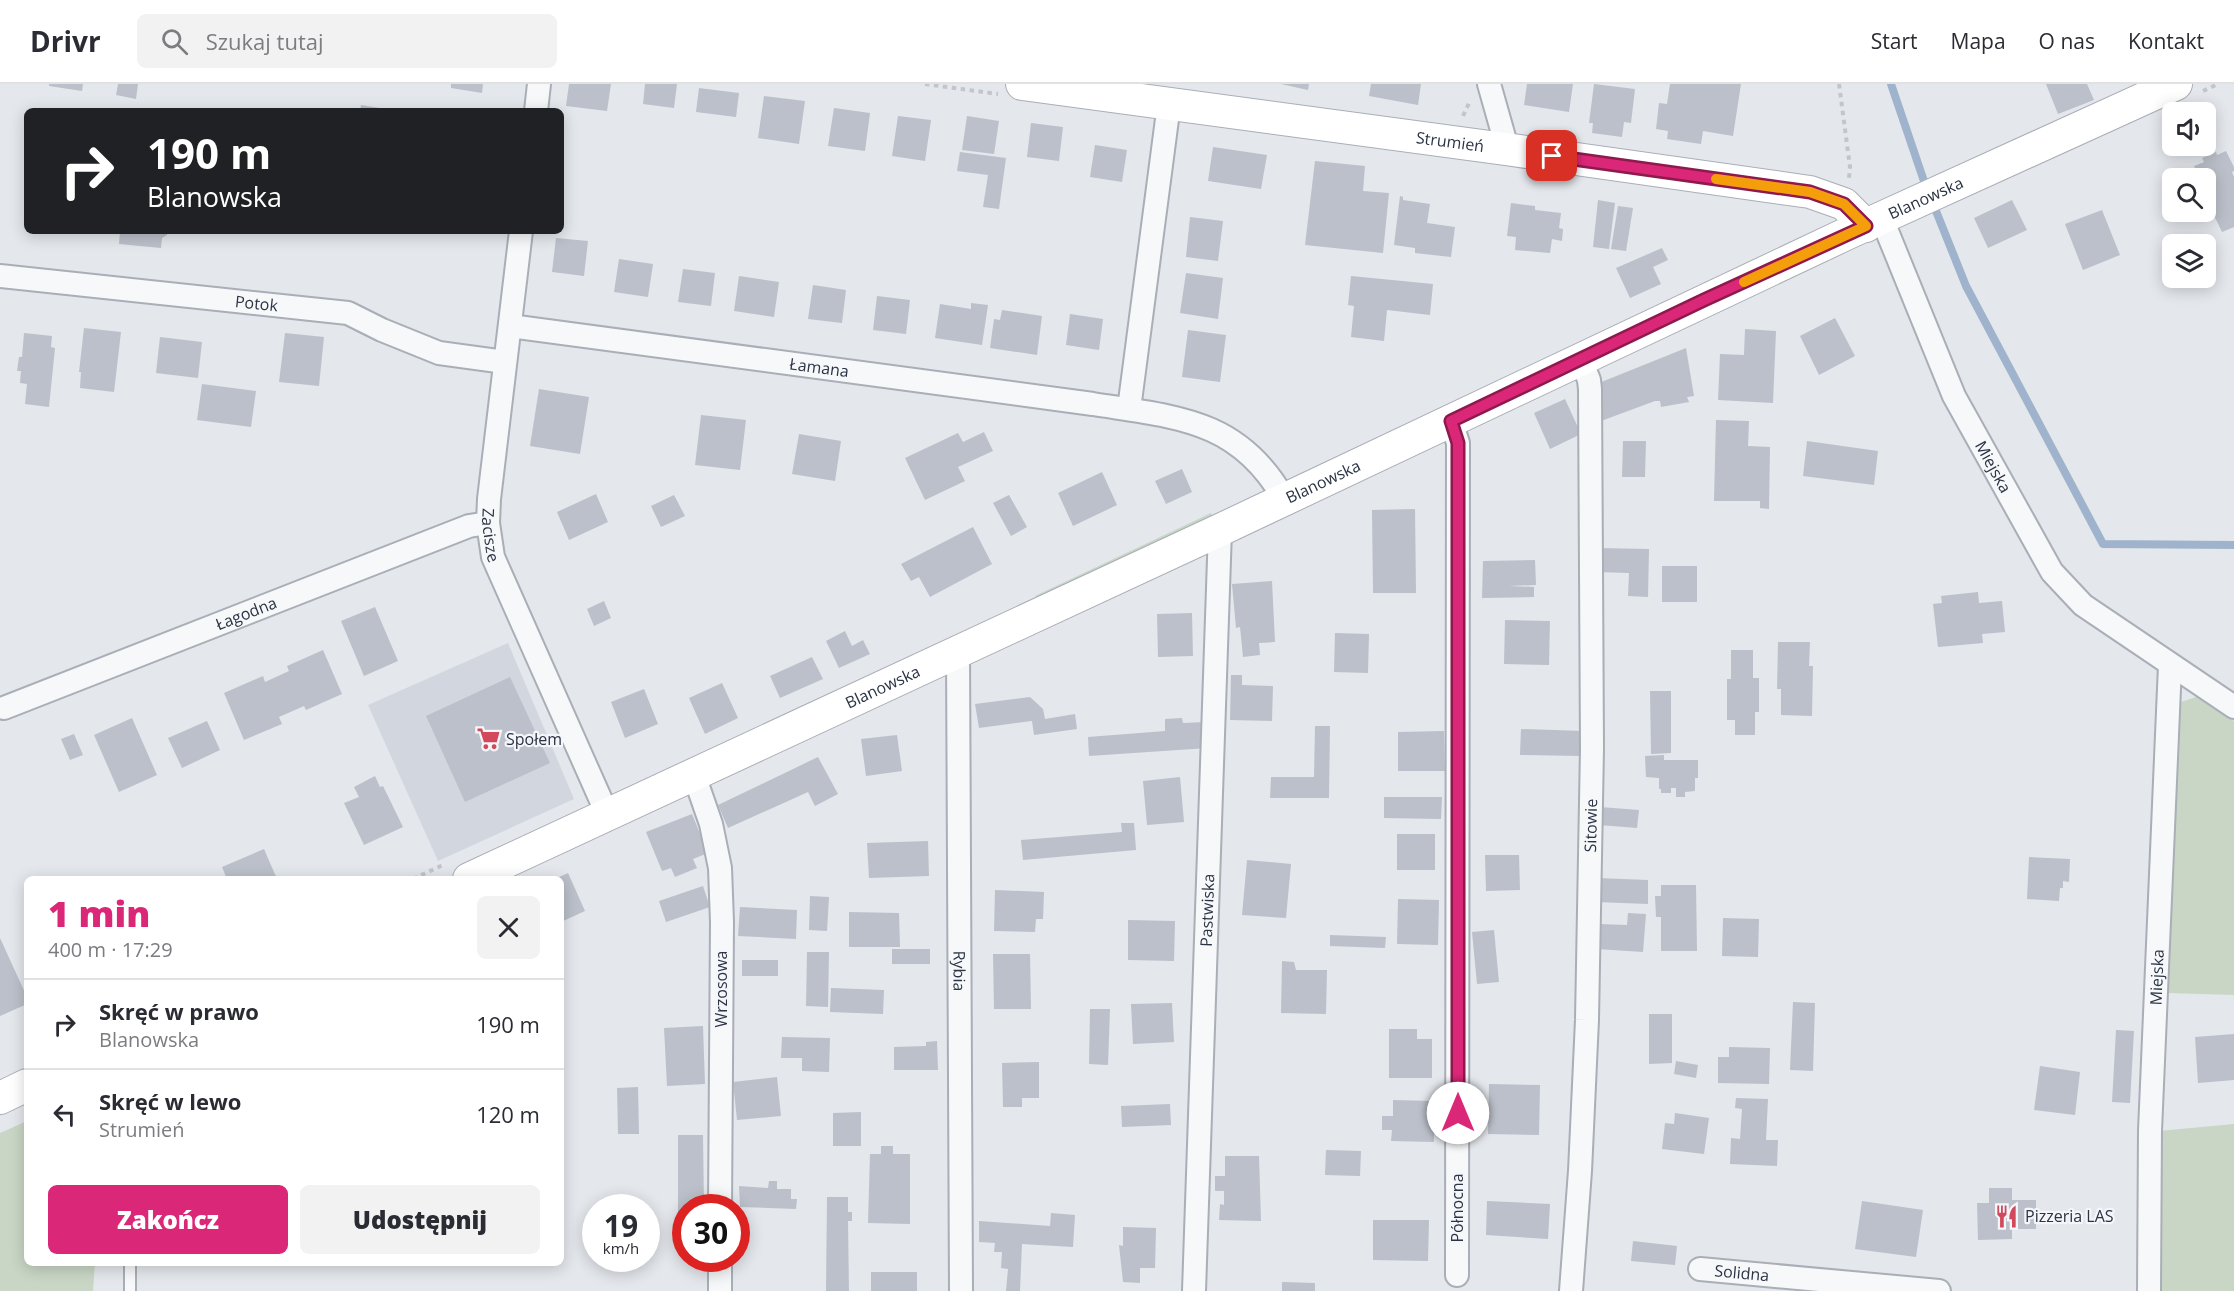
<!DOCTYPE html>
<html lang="pl">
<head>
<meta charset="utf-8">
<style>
  body { margin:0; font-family:"Open Sans",sans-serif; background:#f2f2f3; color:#2b2b33; height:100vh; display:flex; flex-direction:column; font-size:22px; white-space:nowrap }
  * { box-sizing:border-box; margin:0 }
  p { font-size:20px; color:#7c7c81 }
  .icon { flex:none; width:33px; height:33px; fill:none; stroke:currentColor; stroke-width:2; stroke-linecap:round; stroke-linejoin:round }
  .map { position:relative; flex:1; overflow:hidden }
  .details { position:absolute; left:24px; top:792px; width:540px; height:390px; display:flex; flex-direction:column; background:#fff; border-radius:9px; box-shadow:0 3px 15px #0003 }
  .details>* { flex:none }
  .banner { position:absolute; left:24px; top:24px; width:540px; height:126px; border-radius:9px; box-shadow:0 3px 15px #0003; background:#202124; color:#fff; overflow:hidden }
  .tools { position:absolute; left:2162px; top:18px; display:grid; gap:12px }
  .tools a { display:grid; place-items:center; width:54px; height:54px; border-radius:9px; background:#fff; box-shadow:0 3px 15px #0003; font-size:30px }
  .speed { position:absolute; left:582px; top:1110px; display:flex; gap:12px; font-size:30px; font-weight:700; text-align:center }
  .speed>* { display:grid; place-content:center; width:78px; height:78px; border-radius:50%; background:#fff; box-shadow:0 3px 15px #0003; line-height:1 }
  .speed small { font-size:15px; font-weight:400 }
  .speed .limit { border:9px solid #d22; background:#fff; color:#111 }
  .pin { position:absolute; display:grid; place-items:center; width:51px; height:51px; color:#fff; margin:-26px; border-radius:12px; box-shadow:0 3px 9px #0006 }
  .me { position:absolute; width:66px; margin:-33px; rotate:0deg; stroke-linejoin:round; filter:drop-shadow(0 0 4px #0008) }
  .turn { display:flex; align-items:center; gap:21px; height:126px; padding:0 24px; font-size:27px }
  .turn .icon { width:78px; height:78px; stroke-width:2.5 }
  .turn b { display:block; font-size:42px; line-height:51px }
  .round { display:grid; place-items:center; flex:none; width:63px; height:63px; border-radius:9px; background:#f2f2f3 }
  .summary { display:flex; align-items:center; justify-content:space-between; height:102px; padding:0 24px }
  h1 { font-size:36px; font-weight:800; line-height:45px; color:#db2777 }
  .cta { display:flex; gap:12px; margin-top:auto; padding:12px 24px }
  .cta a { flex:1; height:69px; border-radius:9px; background:#db2777; color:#fff; font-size:24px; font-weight:800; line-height:69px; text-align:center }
  .cta a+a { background:#f2f2f3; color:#2b2b33 }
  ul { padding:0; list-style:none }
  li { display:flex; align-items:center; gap:18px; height:90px; padding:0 24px; border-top:2px solid #e1e1e2 }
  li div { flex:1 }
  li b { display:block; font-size:22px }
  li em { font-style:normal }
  header { display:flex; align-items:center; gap:36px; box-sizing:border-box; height:84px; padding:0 30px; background:#fff; border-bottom:2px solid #e1e1e2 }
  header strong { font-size:28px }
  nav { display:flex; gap:33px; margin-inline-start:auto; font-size:21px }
  .search { width:420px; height:54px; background:#f2f2f3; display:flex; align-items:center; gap:15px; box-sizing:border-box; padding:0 21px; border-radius:9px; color:#7c7c81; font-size:22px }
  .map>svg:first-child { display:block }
  .built { fill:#d2d6de }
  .green { fill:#c9d6c5 }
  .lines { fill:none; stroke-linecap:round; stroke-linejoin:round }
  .stream { stroke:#9fb4cc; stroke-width:8 }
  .building { fill:#bbc0ca }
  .lane-casing { stroke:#a9aeb7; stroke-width:14 }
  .street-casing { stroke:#a9aeb7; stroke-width:26 }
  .secondary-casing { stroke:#a9aeb7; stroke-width:34 }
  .path { stroke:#c2c5cb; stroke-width:4; stroke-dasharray:4.5 4.5; stroke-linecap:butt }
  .lane { stroke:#f7f8fa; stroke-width:10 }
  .street { stroke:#f7f8fa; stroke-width:22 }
  .secondary { stroke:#fff; stroke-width:32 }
  .route-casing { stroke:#8e194d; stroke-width:15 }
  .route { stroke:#db2777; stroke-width:10 }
  .slow { stroke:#f59e0b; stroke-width:10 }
  .labels { text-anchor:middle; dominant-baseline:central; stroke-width:4.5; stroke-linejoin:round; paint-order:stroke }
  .street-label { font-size:16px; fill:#2b3445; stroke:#f4f6f9 }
  .poi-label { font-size:16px; fill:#2b3445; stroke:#f4f6f9; text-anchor:start }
</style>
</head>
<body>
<header>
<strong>Drivr</strong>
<div class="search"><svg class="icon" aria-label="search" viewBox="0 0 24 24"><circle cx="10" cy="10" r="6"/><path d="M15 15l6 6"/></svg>Szukaj tutaj</div>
<nav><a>Start</a><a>Mapa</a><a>O nas</a><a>Kontakt</a></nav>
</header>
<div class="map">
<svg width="2234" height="1207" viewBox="0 0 2234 1207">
  <rect width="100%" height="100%" fill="#e4e7ec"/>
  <path class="built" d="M508,559L574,715L438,777L368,621Z"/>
  <path class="green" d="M1211,429L1215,436L1038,518L1035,512Z
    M2196,613L2234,637V911L2168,909L2175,699L2181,618Z
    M27,1037V1179H95L93,1207H0V1049Z
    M2234,1040V1207H2160L2159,1047Z"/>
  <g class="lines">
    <path class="stream" d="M1891,0L1927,106
      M1932,117L1966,202L2103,460L2234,461"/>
  </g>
  <path class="building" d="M49,0H83L82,7L49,2Z
    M118,0H138L136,15L116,11Z
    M451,0H483L482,9L451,4Z
    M569,0H611L607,27L566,22Z
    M645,0H677L674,24L643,20Z
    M1281,0H1309L1308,6Z
    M1371,0H1421L1418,21L1369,12Z
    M1527,0H1573L1569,28L1524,21Z
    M1594,0L1635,5L1631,39L1624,38L1622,53L1592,49L1593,39H1589Z
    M1670,0H1741L1733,52L1703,47L1701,60L1667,55L1668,47L1656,45L1659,19L1667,20Z
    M2046,0H2087L2094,16L2058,30Z
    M699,4L739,9L736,33L696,28Z
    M764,12L805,17L799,60L758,54Z
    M361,21L392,26V27H360Z
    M834,24L870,29L865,67L828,62Z
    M898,32L931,36L925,77L892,72Z
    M967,32L999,37L994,70L962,66Z
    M1031,39L1063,43L1059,77L1027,73Z
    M1095,61L1127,66L1122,98L1090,93Z
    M1213,63L1267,71L1261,105L1208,97Z
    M2226,67L2234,83V87L2232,88L2234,93V143L2222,148L2210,123L2213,121L2205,105V94H2200L2194,82L2204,78L2202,74L2216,68L2217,71Z
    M960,68L1006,74L999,125L983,123L988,91L957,87Z
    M1315,77L1365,82L1363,107L1389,109L1383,169L1305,161Z
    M1400,112L1403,113V116L1430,120L1427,139L1455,143L1451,173L1415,169V164L1394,161Z
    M1598,116L1615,119L1609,165L1593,163Z
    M2012,116L2027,146L1988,164L1974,134Z
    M1511,119L1535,122V126L1561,129L1559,144L1563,145L1562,157L1552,155L1550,169L1515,166L1516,153L1507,152Z
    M1618,122L1633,124L1626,167L1611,165Z
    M2102,126L2120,171L2083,186L2065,140Z
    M1190,133L1223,137L1218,177L1186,173Z
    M120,147H167V151L162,154L161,164L119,160Z
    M556,154L588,157L584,192L552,188Z
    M1662,164L1668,176L1653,183L1661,200L1630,214L1616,184Z
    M619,175L653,180L648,213L614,208Z
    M683,185L715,189L711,222L678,218Z
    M1186,189L1223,194L1218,235L1180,229Z
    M739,192L779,198L774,233L734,227Z
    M1351,192L1433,200L1430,231L1387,226L1384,257L1351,253L1354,222L1348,221Z
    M813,201L846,206L842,239L808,235Z
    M877,212L910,216L906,250L873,246Z
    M971,219L988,221L982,261L935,254L940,220L971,225Z
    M1002,226L1042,232L1037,271L990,264L994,235L1000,236Z
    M1070,230L1103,235L1099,266L1066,261Z
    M1835,234L1855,272L1819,291L1800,252Z
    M84,244L121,248L114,308L80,304L81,288H79Z
    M1745,245L1776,247L1773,319L1718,316L1720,270L1744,271Z
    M1188,246L1226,251L1220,298L1182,293Z
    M24,249L52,252L51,263L55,264L49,323L25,320L27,300L20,299L21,287H17L19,273H22Z
    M285,249L324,253L319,302L279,298Z
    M160,253L202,258L198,294L156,289Z
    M1686,264L1694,312L1687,313L1689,318L1661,323L1660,317H1655L1601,337L1599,299Z
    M202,300L256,307L251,343L197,336Z
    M539,305L589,313L580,370L530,362Z
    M1565,315L1581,350L1550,365L1534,329Z
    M701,331L746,336L740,386L695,381Z
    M1716,336L1749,337L1748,362L1770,363L1769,425L1760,424V417H1714Z
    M984,348L993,367L958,383L965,397L925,416L905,374L958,349L963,358Z
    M799,350L841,357L835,397L792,390Z
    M1623,357H1646L1645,393H1622Z
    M1807,357L1878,367L1874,401L1803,392Z
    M1182,385L1192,408L1166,420L1155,397Z
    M1102,388L1117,421L1073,442L1058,409Z
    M596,410L608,438L569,456L557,428Z
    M674,411L685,432L661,443L651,422Z
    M1009,411L1027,443L1011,452L993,419Z
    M1415,425L1416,509H1373L1372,426Z
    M973,443L992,480L930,513L919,493L911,497L901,480Z
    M1597,464L1649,465L1648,513L1628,512L1629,489L1596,488Z
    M1535,476L1536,501L1509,502L1534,503V513L1482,514L1483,477Z
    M1662,482H1697V518H1662Z
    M1272,497L1275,558L1259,559L1260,571L1243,573L1240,543L1236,544L1232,500Z
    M1978,508L1979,519L2002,517L2005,548L1982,550L1983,559L1938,563L1933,520L1942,519L1941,512Z
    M604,517L611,534L594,542L587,525Z
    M375,523L398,577L364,592L341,537Z
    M1192,529L1193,572L1158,573L1157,530Z
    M1505,536L1550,537L1549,581L1504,580Z
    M845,547L852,562L863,556L870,570L839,584L826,557Z
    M1335,549L1369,550L1368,589L1334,588Z
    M1778,558H1810L1809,582H1813L1812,632L1781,631V605H1777Z
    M323,566L342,610L306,626L304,622L279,633L282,640L244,656L224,609L263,592L265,598L289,587L287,582Z
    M1731,566H1753V594H1759V628H1755V651H1735V636H1727V595H1731Z
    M812,573L823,595L780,614L770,592Z
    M1231,591H1242V601L1273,602L1272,637L1230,636Z
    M510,593L550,679L465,718L426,632Z
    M722,599L738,634L705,650L689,614Z
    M644,605L658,640L625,654L611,618Z
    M1650,607H1671V669L1651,670Z
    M1030,613L1043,625L1045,635L1075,630L1077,645L1034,651L1032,637L979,644L975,620Z
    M132,634L157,691L119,708L94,651Z
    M1182,634L1183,639L1206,638L1208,664L1089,672L1088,653L1165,647V635Z
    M207,637L220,666L182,684L168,654Z
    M1315,642H1330L1329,714H1270L1271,693H1314Z
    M1521,645L1584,647L1583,672L1520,671Z
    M1444,647L1445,687H1398V648Z
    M74,650L83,671L70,676L61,655Z
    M897,651L902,687L866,692L861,655Z
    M1664,671V676H1698V694H1695V707L1685,708V713H1676V704H1671V709H1661V705H1659V694L1646,693L1645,672Z
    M818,673L838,710L815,722L808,708L728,744L718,721Z
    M375,692L380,703L383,702L403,743L364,761L344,719L359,713L354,703Z
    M1180,693L1184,738L1147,741L1143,697Z
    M1384,713H1442L1441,735L1384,734Z
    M1600,723L1639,726L1637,744L1599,741Z
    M692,730L708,769L693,775L697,784L675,793L671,784L662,787L646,748Z
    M1121,739H1134L1136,766L1023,776L1021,756L1122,748Z
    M1397,750H1435V786H1397Z
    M928,757L929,792L869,794L867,759Z
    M264,765L277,795H227L222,783Z
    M1485,771H1519L1520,806L1486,807Z
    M2029,773L2070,775L2069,798L2063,797V804H2060L2059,817L2027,815Z
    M1247,776L1291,780L1286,834L1242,831Z
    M568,789L585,827L561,838V795H555Z
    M1597,794L1648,796V820L1596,818Z
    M1661,801H1696L1697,867H1661V833H1656L1655,812H1661Z
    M703,802L710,823L666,838L659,817Z
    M995,806L1044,808L1043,835H1036L1035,848L994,847Z
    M810,812L829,813L827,847L809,846Z
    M1398,815L1439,816L1438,861L1397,860Z
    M740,823L797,826L796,855L738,852Z
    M849,828L899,829L900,863H849Z
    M1628,829L1646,830L1643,868L1597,865L1599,840L1627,841Z
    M1723,834L1759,835L1758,873L1722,872Z
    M1128,836L1175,837L1174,877L1128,876Z
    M1494,846L1499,898L1477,900L1472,848Z
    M1330,851L1386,853L1385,864L1330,862Z
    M0,854L27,913V920L0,932Z
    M892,865H930V880H892Z
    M807,868H829L828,923L806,922Z
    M993,870H1030L1031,925H994Z
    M742,876H778V892H742Z
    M1282,877L1294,878L1296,886H1327L1326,930L1281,929Z
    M831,904L884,906L883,930L830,928Z
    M1793,918L1815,919L1813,987L1790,986Z
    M1172,919L1174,958L1133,960L1131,920Z
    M1090,925H1110L1108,981L1089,980Z
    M1649,930H1672V979L1649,980Z
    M703,942L705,1000L667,1002L664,944Z
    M1389,945H1417V955H1432V994H1389Z
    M2116,946L2134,947L2130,1019L2112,1018Z
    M2234,950V996L2198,999L2195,953Z
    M782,953L830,954L829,988L802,987V974H781Z
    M937,957L938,986H894V963L926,962V958Z
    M1729,963L1770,964L1769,1000L1718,999V973H1729Z
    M1676,977L1698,981L1696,994L1674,990Z
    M1039,978V1014H1022V1023H1003L1002,979Z
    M2040,982L2080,988L2075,1031L2034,1026Z
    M777,993L781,1032L737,1036L733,998Z
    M1489,1000L1540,1001L1539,1051L1488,1050Z
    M638,1003L639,1050H618L617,1004Z
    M1736,1014L1768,1015L1766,1056H1778L1777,1082L1730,1080L1731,1054L1740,1055L1742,1025L1735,1024Z
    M1393,1016L1434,1017V1058L1391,1057L1392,1046H1382V1032H1393Z
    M1170,1020L1171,1041L1122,1043L1121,1022Z
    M861,1028V1062H833V1029Z
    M1675,1029L1709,1034L1704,1070L1662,1065L1665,1039L1674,1040Z
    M678,1051H703L704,1124H686V1136H678Z
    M881,1062H893V1070H910V1140L868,1139L870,1070H881Z
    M1326,1066L1361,1067L1360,1092L1325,1091Z
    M1225,1072H1259L1261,1137L1219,1136L1220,1120L1224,1121V1107H1215V1092H1225Z
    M769,1097H777V1105H791V1115H797L796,1125L740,1123L739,1102L768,1104Z
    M1989,1104H2012V1116H2036V1145H2012V1155L1978,1156L1977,1119H1989Z
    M827,1113H848V1128H852V1137H848L849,1207H826Z
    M1487,1117L1550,1120L1548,1155L1486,1151Z
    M1862,1117L1923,1126L1916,1173L1855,1165Z
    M1051,1129L1075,1131L1073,1163L1022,1160L1020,1207H1006L1008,1185L1001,1184L1002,1168H994L995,1159L979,1158V1137L1050,1142Z
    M1373,1136H1429L1428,1177L1373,1176Z
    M1123,1143L1156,1144L1155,1184H1140V1199L1123,1198L1119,1161L1123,1162Z
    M1633,1157L1677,1162L1675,1181L1631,1177Z
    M871,1188H917V1207H871Z
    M1282,1198L1315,1199V1207H1282Z"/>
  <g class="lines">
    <defs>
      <path id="lane" d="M130,1207V1179"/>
      <g id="street">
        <path d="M1489,0L1504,53L1505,65"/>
        <path d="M536,27L539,0"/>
        <path id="s1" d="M1882,135L1954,312L2052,488L2083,521L2234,623"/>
        <path id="s2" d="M521,147L489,415L488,439L493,473L608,732"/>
        <path id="s3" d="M0,192L348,229L382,246L439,269L505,278"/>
        <path id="s4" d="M510,242L1093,320C1176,333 1239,335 1284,415"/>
        <path d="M1129,325L1169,20"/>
        <path d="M1451,337L1458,359L1457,1191"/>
        <path id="s5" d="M958,567L961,1207"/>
        <path id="s6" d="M4,624L469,442L488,439"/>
        <path d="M694,691L711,740L720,784L722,838L720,1124"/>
        <path id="s7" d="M1700,1185L1939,1207"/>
        <path d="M720,1207V1174"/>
        <path id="s8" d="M1194,1207L1220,446"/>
        <path id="s9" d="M1571,1207L1580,1087L1587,936L1592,664L1590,305L1589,296L1581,276"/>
        <path id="s10" d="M2149,1207L2150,1047L2170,581"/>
      </g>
      <g id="secondary">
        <path id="s11" d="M1022,0L1505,65L1810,108L1844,120L1866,142"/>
        <path id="s12" d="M469,795L1220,446L1846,150L2176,0"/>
        <path d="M0,1014L27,1001"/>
      </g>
    </defs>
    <use href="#lane" class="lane-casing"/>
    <use href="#street" class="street-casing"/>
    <use href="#secondary" class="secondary-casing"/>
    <path class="path" d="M925,0L998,10
      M1839,0L1850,83L1849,94
      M2203,7L2218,0
      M1463,32L1470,17
      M413,795L445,780"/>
    <use href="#lane" class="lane"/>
    <use href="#street" class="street"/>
    <use href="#secondary" class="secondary"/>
  </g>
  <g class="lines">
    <defs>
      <path id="route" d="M1458,1029V359L1451,337L1704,216L1866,142L1844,120L1810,108L1552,72"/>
    </defs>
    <use href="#route" class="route-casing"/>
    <use href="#route" class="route"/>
    <path class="slow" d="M1716,95L1810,108L1844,120L1866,142L1744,198"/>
  </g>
  <defs>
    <symbol id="supermarket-bare" viewBox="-9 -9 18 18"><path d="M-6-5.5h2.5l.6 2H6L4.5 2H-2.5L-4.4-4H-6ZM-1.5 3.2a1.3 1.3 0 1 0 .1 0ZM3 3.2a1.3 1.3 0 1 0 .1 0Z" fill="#d1495b" stroke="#f4f6f9" stroke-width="2.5" paint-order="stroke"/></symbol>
    <symbol id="restaurant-bare" viewBox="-9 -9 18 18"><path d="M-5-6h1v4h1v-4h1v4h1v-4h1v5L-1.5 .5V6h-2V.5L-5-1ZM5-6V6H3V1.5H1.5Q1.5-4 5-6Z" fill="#d1495b" stroke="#f4f6f9" stroke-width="2.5" paint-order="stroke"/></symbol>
  </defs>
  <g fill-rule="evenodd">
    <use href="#supermarket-bare" x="472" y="638" width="33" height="33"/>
    <use href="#restaurant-bare" x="1990" y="1116" width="33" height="33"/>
  </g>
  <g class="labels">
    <g class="street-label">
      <text stroke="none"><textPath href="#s11" startOffset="432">Strumień</textPath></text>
      <text stroke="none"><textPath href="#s12" startOffset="1608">Blanowska</textPath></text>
      <text stroke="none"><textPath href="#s3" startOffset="258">Potok</textPath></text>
      <text stroke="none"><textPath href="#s4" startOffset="312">Łamana</textPath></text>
      <text stroke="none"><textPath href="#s1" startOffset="272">Miejska</textPath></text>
      <text stroke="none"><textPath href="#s12" startOffset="942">Blanowska</textPath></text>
      <text stroke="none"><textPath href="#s2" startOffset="306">Zacisze</textPath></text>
      <text stroke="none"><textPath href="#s6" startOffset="260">Łagodna</textPath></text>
      <text stroke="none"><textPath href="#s12" startOffset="456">Blanowska</textPath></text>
      <text stroke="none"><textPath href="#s9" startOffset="466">Sitowie</textPath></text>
      <text stroke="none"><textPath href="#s8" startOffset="381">Pastwiska</textPath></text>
      <text stroke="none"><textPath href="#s5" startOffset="320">Rybia</textPath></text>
      <text stroke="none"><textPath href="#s10" startOffset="314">Miejska</textPath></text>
      <text transform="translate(721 905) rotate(-90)">Wrzosowa</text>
      <text transform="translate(1457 1124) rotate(-90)">Północna</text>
      <text stroke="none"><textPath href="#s7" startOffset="42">Solidna</textPath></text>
    </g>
    <g class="poi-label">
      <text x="506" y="655">Społem</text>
      <text x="2025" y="1132">Pizzeria LAS</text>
    </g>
  </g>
</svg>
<div class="tools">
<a><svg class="icon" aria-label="sound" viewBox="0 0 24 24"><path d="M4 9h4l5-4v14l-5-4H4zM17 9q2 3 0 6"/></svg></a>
<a><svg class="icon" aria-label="search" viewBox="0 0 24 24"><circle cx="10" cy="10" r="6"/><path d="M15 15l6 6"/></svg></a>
<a><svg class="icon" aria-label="layers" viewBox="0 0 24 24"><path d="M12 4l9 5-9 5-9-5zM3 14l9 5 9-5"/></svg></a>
</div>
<div class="speed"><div>19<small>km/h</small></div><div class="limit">30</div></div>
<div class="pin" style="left:1552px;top:72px;background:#d93025"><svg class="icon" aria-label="arrive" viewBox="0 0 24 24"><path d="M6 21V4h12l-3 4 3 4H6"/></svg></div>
<svg class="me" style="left:1458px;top:1029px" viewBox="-20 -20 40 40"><circle r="19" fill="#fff"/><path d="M0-13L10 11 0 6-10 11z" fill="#db2777"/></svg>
<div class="banner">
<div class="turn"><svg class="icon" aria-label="right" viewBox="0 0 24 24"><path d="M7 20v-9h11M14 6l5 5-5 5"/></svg><div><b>190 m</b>Blanowska</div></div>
</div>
<section class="details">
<div class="summary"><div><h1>1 min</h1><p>400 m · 17:29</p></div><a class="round"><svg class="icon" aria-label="close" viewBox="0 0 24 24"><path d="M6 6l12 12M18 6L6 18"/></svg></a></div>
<ul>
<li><svg class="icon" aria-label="right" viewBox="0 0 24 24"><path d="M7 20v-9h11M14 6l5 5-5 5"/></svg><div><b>Skręć w prawo</b><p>Blanowska</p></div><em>190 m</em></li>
<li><svg class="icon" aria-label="left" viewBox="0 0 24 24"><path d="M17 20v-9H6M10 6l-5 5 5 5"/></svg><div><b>Skręć w lewo</b><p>Strumień</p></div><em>120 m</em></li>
</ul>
<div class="cta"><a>Zakończ</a><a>Udostępnij</a></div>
</section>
</div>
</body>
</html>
